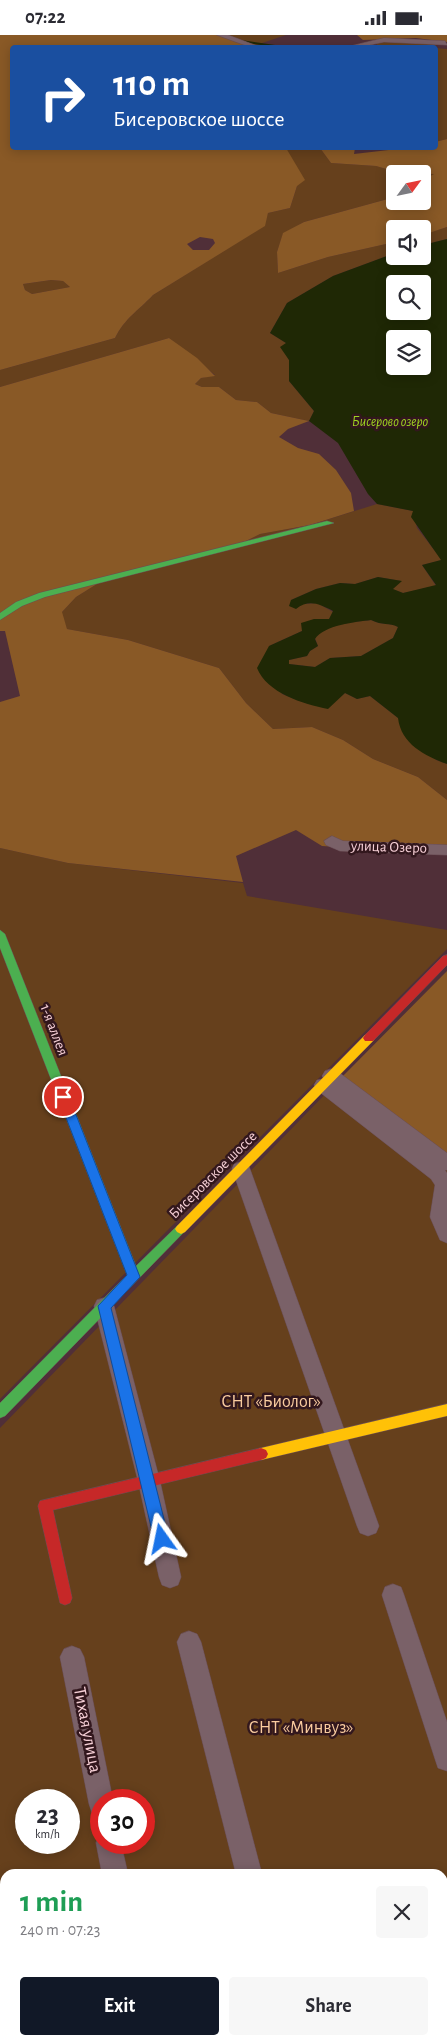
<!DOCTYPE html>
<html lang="en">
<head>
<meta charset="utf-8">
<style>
  body { margin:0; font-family:"Alegreya Sans",sans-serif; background:#f7f7f7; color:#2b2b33; height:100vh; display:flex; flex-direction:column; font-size:19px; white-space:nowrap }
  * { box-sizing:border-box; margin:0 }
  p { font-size:16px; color:#7c7c81 }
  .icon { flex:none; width:28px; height:28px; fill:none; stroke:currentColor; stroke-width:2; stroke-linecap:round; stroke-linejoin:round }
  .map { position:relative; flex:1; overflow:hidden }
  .panel { position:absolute; left:0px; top:1834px; width:448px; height:176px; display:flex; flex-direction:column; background:#fff; border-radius:15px 15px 0 0; box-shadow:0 2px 12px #0003 }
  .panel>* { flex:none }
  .hud { position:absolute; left:10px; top:10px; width:428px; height:105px; border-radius:5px; box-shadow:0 2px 12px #0003; background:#1a4fa0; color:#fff; overflow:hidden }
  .needle { width:32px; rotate:57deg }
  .buttons { position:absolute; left:386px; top:130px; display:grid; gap:10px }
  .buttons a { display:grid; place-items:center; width:45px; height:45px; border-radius:5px; background:#fff; box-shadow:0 2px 12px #0003; font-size:25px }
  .speed { position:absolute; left:15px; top:1754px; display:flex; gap:10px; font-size:25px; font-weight:700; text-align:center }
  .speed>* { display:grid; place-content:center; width:65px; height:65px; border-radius:50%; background:#fff; box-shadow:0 2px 12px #0003; line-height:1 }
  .speed small { font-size:12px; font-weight:400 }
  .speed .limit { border:8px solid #d22; background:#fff; color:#111 }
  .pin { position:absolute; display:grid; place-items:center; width:42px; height:42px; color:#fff; margin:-21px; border:2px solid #fff; border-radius:50%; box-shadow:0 1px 5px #0007 }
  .me { position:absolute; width:55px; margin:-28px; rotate:348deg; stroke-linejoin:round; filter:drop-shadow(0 0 4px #0008) }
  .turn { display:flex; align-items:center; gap:18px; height:105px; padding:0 20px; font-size:22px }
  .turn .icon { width:65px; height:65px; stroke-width:2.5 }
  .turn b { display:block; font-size:35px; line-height:42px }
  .round { display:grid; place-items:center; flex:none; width:52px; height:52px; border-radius:5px; background:#f7f7f7 }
  .headline { display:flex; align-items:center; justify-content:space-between; height:85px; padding:0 20px }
  h1 { font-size:30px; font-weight:700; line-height:38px; color:#1e9e55 }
  .action { display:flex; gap:10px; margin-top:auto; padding:10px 20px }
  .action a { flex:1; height:58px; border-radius:5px; background:#111827; color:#fff; font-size:20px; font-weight:700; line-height:58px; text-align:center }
  .action a+a { background:#f7f7f7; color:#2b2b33 }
  .status { display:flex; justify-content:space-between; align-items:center; height:35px; padding:0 25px; background:#fff; direction:ltr }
  .status svg { height:14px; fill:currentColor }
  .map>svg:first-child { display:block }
  .green { fill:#66401c; fill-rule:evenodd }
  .forest { fill:#895926; fill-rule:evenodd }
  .water { fill:#1f2805; fill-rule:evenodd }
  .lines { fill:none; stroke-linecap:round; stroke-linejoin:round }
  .stream { stroke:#1f2805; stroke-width:2 }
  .street-casing { stroke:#6a4d54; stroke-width:1 }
  .fast-casing { stroke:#6a4d54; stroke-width:1 }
  .slow-casing { stroke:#6a4d54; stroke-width:1 }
  .jam-casing { stroke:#6a4d54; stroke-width:1 }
  .street { fill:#7a6168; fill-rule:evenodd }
  .fast { fill:#4caf50; fill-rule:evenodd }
  .slow { fill:#ffc107; fill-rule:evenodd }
  .jam { fill:#c62828; fill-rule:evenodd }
  .route { fill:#1a73e8; stroke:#114b97 }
  .labels { text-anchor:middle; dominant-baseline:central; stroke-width:5; stroke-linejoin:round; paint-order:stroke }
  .far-water-label { font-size:14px; font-style:italic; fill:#9ed320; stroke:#32171d }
  .street-label { font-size:15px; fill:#f7d0d7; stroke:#32171d }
  .near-park-label { font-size:18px; fill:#facc9f; stroke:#32171d }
  .near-street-label { font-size:18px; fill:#f7d0d7; stroke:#32171d }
</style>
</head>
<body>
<div class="status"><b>07:22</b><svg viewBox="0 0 49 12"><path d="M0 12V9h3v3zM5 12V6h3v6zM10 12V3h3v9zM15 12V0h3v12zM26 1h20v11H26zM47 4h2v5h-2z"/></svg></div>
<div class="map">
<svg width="447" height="2009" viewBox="0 0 447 2009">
  <rect width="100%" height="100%" fill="#502f38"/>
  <path class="green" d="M225,0H286L253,11Z
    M378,6L436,8V13L447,14V104L435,107V12H376Z
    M286,113H320L331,128L376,131L400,138L435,139L423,145L422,139H395V162L304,187L283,199L277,217L278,238L328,222L395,207V218L333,241L287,268L270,298L286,308L284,316L289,325V346L314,376L309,386L271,378L257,367L236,365L219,352H202L195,349L201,343L215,340L169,303L0,352V335L115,303C125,283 138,276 153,260L264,191L268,178L290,173L297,151Z
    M447,192V204L423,210L422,200Z
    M51,245L63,246L70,252L32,259L25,255L23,249Z
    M377,469L413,476L417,493L442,525L422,530L436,551L403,558L392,554L401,546L378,542L355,549L340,548L316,554L291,565L303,569L317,568L333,577L329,585L314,584L302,596L269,611L282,659C306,668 323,679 345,658L357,664L370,661L398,683L436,725L447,729V765L418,742L373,724L343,705L312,692L273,694L246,668L219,633L128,605L67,594L61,578L76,562L105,544L246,506L260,499L310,490Z
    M371,585C382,591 390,587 398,592L393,603L361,621L330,623L315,632L289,629V625L307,621L310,616L318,611L315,603C325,589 354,587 371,585Z
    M0,813L68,828L243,848L247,861L447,895V914L0,1364Z
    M338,1046L447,1128V2009H0V1393ZM26,1765H69V1808H26ZM101,1765H144V1808H101ZM5,1839H442V2005H5Z"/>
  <path class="forest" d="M0,0H219L253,12H12V112L286,113L305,145L297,151L290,173L268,178L265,191L153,260C138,276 125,283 115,303L0,335ZM200,202L213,204L215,208L209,215H193L187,209ZM51,245L63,246L70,252L32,259L25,255L23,249Z
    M357,0H447V7L416,3L363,5Z
    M447,104V192L423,200L422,194H395V207L328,222L278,238L277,217L283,198L304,187L395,162V166H422L423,145L434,139L400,138L376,131L331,128L320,113H355L354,119L406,113L435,112V107Z
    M169,303L197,323L215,341L201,343L195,349L202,352H219L236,365L257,367L271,378L309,386L288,394L279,402L298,413L319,419L336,435L351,458L354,476L310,490L260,499L246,506L105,544L76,562L62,577L67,594L128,605L219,633L246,668L273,694L312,692L343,705L373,724L418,742L447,765V819L322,811L296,795L236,821L243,847L68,828L0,813V667L20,661L5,596H0V352Z
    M447,936V1128L338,1046Z"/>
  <path class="water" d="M447,204V729C425,721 401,709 398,683L370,661L357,664L345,658L328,674C303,669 267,658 257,633L269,611L302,596L301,588L314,584H329L333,576C319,569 309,564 296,574L289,571L291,565L316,554L340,548L355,549L378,542L402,546L393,554L403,558L436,550L422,530L441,525L411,482L413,476L377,469L368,459L338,408L309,386L314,376L289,346V325L280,312L286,308L270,298L287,268L333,241L395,218V221H422L423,210ZM395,249H422V276H395ZM395,304H422V331H395ZM371,585C383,591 389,587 398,592L393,603L361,621L330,623L315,632L289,629V625L307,621L310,616L318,611L315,604C324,590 356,587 371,585Z"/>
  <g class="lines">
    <path class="stream" d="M241,6L282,12"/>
    <defs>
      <path id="street" d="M217,0H228L260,12H250Z
        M384,3L445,6L447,10L384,7L360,12H347Z
        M332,801L343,806L447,810V820L340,816L326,810L324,806Z
        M331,1034L337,1036L447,1118V1135H445L447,1138V1208L440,1205L430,1182L435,1150L431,1144L317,1055L314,1050L317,1045L324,1044L322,1041L325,1036Z
        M241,1127L248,1129L250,1134L379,1491L376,1498L368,1501L360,1498L357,1491L232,1134L234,1129Z
        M104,1263L111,1265L114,1271L160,1446L181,1542L178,1550L170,1553L162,1550L159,1542L138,1446L94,1271L97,1265Z
        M393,1549L401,1552L404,1560L447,1687V1736L438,1733L435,1724L382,1560L385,1552Z
        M189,1596L197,1599L201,1607L262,1839H236L177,1607L181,1599Z
        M72,1611L80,1614L84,1622L113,1765H101V1781L92,1778L89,1769L60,1622L64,1614Z
        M100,1799L101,1808H121L128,1839H102L96,1808Z
        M134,2005H162L163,2009H135Z
        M279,2005H307L308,2009H280Z"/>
      <path id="fast" d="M327,486L334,488L45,562L22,571L0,585V578L16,567L39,558Z
        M0,895L5,899L136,1231L177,1191L181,1189L185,1191L187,1194L5,1381L0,1383V1368L127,1240L0,913Z"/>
      <path id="slow" d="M369,999L373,1000L375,1003L373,1006L185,1197L181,1199L177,1197L175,1194L177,1191L365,1000Z
        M447,1369V1381L261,1425L256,1423L254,1419L256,1415L261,1413Z"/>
      <path id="jam" d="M447,920V930L373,1006H365L363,1003L365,1000L443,921Z
        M261,1413L266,1415L268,1419L266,1423L261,1425L53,1475L72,1563L70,1568L65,1570L60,1568L38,1471L40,1466Z"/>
    </defs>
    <use href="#street" class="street-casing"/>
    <use href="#fast" class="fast-casing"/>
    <use href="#slow" class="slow-casing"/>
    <use href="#jam" class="jam-casing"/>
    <use href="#street" class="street"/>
    <use href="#fast" class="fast"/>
    <use href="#slow" class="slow"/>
    <use href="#jam" class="jam"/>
  </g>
  <path class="route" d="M63,1057L69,1062L140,1242L111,1273L169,1504L167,1508L162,1510L157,1508L154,1504L98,1271L127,1240L58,1062Z"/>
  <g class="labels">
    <g class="far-water-label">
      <text x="390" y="387">Бисерово озеро</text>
    </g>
    <g class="street-label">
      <text transform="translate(389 812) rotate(2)">улица Озеро</text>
      <text transform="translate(54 995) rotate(69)">1-я аллея</text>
      <text transform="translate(213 1140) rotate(-45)">Бисеровское шоссе</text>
    </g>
    <g class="near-park-label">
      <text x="271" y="1367">СНТ «Биолог»</text>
      <text x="301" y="1693">СНТ «Минвуз»</text>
    </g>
    <g class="near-street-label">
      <text transform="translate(87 1695) rotate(79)">Тихая улица</text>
    </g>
  </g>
</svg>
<div class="buttons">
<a><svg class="needle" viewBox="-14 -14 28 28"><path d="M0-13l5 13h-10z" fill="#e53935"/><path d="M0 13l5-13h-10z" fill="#7c7c81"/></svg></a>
<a><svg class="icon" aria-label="sound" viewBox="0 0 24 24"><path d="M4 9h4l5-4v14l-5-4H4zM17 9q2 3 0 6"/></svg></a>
<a><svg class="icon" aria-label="search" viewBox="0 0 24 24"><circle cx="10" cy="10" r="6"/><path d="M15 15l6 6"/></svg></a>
<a><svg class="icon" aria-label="layers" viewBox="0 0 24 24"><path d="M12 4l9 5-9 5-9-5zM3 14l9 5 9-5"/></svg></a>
</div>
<div class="speed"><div>23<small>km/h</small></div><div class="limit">30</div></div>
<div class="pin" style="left:63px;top:1062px;background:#d93025"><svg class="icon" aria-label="arrive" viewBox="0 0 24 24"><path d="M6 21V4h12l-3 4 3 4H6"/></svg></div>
<svg class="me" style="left:162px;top:1504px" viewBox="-20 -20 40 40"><path d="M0-17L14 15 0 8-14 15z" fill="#1a73e8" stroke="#fff" stroke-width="4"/></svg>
<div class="hud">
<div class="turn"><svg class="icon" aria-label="right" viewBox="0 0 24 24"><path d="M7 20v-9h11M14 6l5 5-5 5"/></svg><div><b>110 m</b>Бисеровское шоссе</div></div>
</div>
<section class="panel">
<div class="headline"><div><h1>1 min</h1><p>240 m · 07:23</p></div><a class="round"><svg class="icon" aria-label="close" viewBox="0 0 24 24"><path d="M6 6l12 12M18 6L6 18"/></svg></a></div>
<div class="action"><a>Exit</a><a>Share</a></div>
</section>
</div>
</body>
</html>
